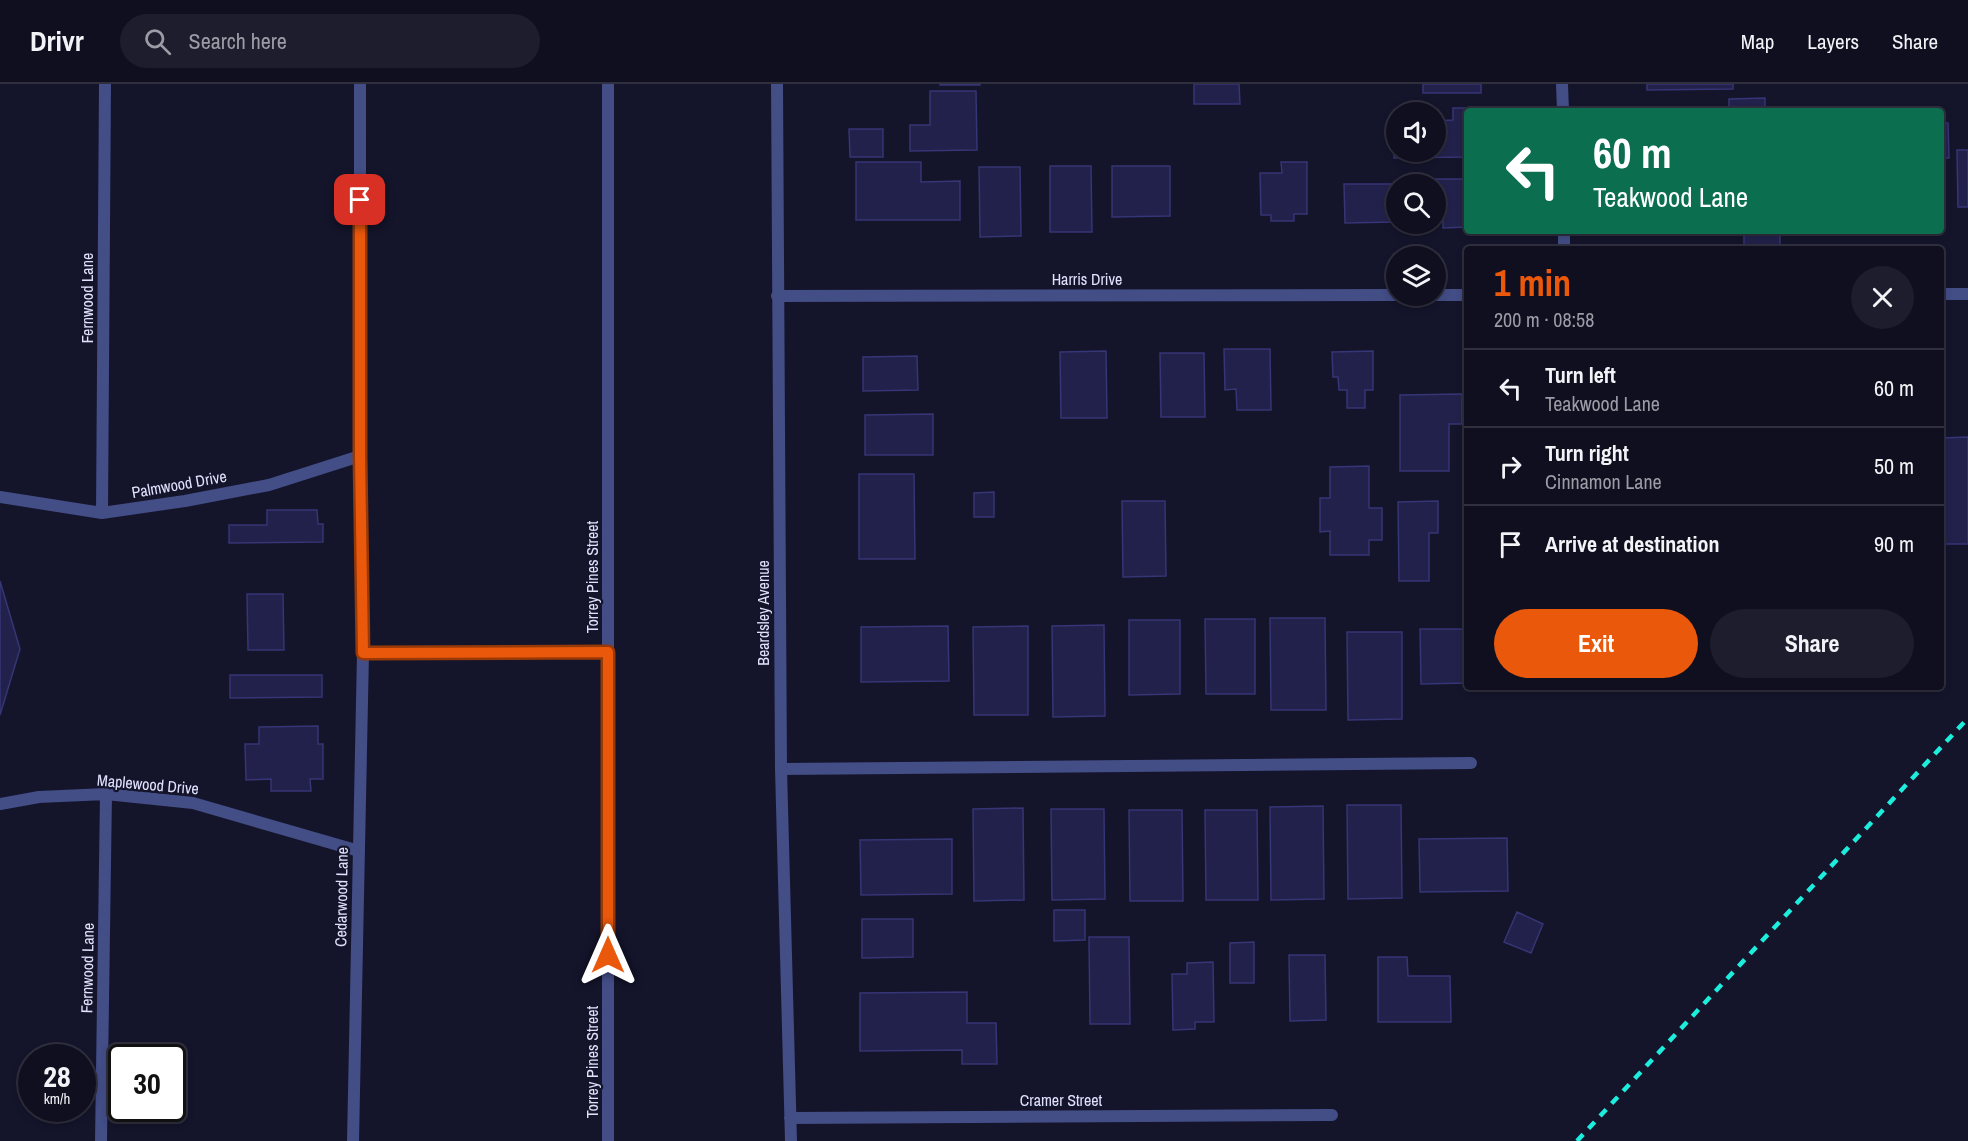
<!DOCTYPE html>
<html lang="en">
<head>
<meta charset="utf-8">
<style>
  body { margin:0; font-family:"Archivo Narrow",sans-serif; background:#1d1d2d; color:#f1f3f6; height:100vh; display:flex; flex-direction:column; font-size:22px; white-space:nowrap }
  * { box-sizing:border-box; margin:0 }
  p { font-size:20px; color:#9b9ca5 }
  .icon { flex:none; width:33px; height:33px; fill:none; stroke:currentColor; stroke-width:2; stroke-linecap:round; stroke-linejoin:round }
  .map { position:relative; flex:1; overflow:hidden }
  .side { position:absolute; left:1464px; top:162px; width:480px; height:444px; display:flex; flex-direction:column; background:#0f0f20; border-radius:6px; box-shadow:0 3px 9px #0003,0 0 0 2px #2f2f3e }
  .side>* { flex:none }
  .banner { position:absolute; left:1464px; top:24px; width:480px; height:126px; border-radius:6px; box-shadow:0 3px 9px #0003,0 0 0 2px #2f2f3e; background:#0b6e4f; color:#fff; overflow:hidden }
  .fabs { position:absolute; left:1386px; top:18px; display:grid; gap:12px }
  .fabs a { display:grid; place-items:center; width:60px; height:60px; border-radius:50%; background:#0f0f20; box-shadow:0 3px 9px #0003,0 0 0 2px #2f2f3e; font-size:30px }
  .speed { position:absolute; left:18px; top:960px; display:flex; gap:12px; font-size:30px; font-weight:700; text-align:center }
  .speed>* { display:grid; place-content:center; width:78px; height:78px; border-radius:50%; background:#0f0f20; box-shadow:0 3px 9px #0003,0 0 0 2px #2f2f3e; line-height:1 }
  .speed small { font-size:15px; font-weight:400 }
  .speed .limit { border:3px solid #111; border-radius:9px; background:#fff; color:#111 }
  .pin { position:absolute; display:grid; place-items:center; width:51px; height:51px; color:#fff; margin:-26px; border-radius:12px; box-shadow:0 3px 9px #0006 }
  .me { position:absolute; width:66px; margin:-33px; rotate:0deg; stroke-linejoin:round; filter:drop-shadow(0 0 4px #0008) }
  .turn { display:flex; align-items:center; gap:21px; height:126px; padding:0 30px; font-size:27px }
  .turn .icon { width:78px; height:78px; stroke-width:2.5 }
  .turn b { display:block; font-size:42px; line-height:51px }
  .round { display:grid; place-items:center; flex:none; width:63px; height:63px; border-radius:32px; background:#1d1d2d }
  .summary { display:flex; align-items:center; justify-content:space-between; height:102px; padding:0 30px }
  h1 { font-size:36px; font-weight:800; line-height:45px; color:#ea580c }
  .cta { display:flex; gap:12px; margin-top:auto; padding:12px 30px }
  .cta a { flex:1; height:69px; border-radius:36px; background:#ea580c; color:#fff; font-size:24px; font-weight:800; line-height:69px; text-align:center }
  .cta a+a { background:#1d1d2d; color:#f1f3f6 }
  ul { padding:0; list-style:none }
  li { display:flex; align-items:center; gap:18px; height:78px; padding:0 30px; border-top:2px solid #2f2f3e }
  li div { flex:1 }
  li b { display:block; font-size:22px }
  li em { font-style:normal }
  header { display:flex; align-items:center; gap:36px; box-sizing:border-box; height:84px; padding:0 30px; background:#0f0f20; border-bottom:2px solid #2f2f3e }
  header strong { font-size:28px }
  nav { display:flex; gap:33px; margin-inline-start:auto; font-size:21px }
  .search { width:420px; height:54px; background:#1d1d2d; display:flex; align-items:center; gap:15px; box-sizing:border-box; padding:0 21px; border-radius:33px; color:#9b9ca5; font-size:22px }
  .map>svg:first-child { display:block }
  .building { fill:#22214b; stroke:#363575; stroke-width:1.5 }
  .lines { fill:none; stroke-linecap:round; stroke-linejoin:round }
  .service { stroke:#434d86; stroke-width:12 }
  .minor { stroke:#434d86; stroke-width:12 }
  .rail { stroke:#1ceddc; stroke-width:4.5; stroke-dasharray:9 8; stroke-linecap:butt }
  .route-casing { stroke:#983908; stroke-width:15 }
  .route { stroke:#ea580c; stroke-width:10 }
  .labels { text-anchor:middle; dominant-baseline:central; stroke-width:4.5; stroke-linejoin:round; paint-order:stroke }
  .street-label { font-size:16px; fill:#e0e2fd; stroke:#14142b }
</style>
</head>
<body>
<header>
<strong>Drivr</strong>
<div class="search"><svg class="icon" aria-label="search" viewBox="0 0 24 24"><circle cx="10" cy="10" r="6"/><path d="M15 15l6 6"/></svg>Search here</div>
<nav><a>Map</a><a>Layers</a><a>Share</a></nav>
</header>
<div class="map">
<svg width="1968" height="1057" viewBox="0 0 1968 1057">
  <rect width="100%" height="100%" fill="#14142b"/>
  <path class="building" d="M940,0H980V1H940Z
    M1194,0H1239L1240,20H1194Z
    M1423,0H1481V9H1423Z
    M1647,0H1733V5L1647,6Z
    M930,7H976L977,66L910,67V41H930Z
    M1765,14V27H1729V15Z
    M1453,24H1485V27H1467V73L1394,74V37H1396V68H1436V37L1453,36Z
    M1941,39H1948L1949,74H1941Z
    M849,45H883V73H850Z
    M1957,66H1968V123H1958Z
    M856,78H921V98L960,97V136H856Z
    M1281,78H1307V130H1294V137H1271V131H1261L1260,89H1282Z
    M1050,82H1091L1092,148H1050Z
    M1112,82H1170V132L1112,133Z
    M979,83H1020L1021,152L980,153Z
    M1430,94V100H1415V95Z
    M1436,95H1467V143L1443,144V121H1436Z
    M1344,100H1408H1396V138L1345,139Z
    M1647,147H1780V165H1744V150L1647,151Z
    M1224,265H1270L1271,326H1237L1236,305L1225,306Z
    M1106,267L1107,334H1061L1060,268Z
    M1373,267V306H1365V324H1347V306H1339L1338,293H1333L1332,268Z
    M1160,269H1204L1205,333H1161Z
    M917,272L918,306L863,307V273Z
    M1462,310V340H1449V387H1400V311Z
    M933,330V371H865V331Z
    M1968,353V460H1941V354Z
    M1369,382V424H1382V456H1369V471H1330V447L1320,448V414H1330V383Z
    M859,390H914L915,475H859Z
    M994,408V433H974V409Z
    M1122,417H1165L1166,492L1123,493Z
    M1438,417V449H1429V497H1399L1398,418Z
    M267,426H317L318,440H323V458L229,459V441H267Z
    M0,497L20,565L0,631Z
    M247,510H283L284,566H248Z
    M1270,534H1325L1326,626H1271Z
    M1205,535H1255V610H1206Z
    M1129,536H1180V610L1129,611Z
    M1104,541L1105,632L1053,633L1052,542Z
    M948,542L949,597L861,598V543Z
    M1028,542V631H974L973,543Z
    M1420,545H1467V599L1421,600Z
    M1347,548H1402V635L1348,636Z
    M230,591H322V613L230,614Z
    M318,642V660H323V695H310L311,707H271V695L246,696L245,660H259V643Z
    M1347,721H1401L1402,814L1348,815Z
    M1323,722L1324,815L1271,816L1270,723Z
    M1023,724L1024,816L974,817L973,725Z
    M1051,725H1104L1105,815L1052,816Z
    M1129,726H1182L1183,817H1130Z
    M1205,726H1257L1258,816H1206Z
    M1507,754L1508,807L1420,808L1419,755Z
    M952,755V810L861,811L860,756Z
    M1054,826H1085V856L1054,857Z
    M1517,828L1543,840L1531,869L1504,858Z
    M862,835H913V873L862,874Z
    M1089,853H1129L1130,940H1090Z
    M1254,858V899H1230V859Z
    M1289,871H1325L1326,936L1290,937Z
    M1378,873H1407L1408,892H1450L1451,938H1378Z
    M1213,878L1214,938H1195V945L1173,946L1172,890H1187V879Z
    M967,908V939H996L997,980H962V966L860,967V909Z"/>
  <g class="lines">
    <path class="service" d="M781,685L1471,679"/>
    <path class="minor" d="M608,0V1057
      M777,0L781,685L791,1057
      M1562,0L1563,27
      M1564,147V165
      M1941,210H1968
      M1436,211H1467
      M777,212L1396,211
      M0,413L102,429L185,417L269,401L360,372
      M102,429L105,0
      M363,569L608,568
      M0,720L39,713L106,710L193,719L359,767
      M790,1034L1332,1031
      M101,1057L106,710
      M353,1057L363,569L360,372V0"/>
    <path class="rail" d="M1577,1057L1968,634"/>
  </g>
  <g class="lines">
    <defs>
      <path id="route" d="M360,116V372L363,569L608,568V871"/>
    </defs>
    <use href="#route" class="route-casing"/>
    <use href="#route" class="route"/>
  </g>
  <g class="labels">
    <g class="street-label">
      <text x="1087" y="195">Harris Drive</text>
      <text transform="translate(87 214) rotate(-90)">Fernwood Lane</text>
      <text transform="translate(179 400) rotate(-10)">Palmwood Drive</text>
      <text transform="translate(592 493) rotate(-90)">Torrey Pines Street</text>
      <text transform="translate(763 529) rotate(-90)">Beardsley Avenue</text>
      <text transform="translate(148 700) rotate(5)">Maplewood Drive</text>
      <text transform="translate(341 813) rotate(-89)">Cedarwood Lane</text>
      <text transform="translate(87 884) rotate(-89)">Fernwood Lane</text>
      <text transform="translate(592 978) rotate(-90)">Torrey Pines Street</text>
      <text x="1061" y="1016">Cramer Street</text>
    </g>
  </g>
</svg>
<div class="fabs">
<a><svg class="icon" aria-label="sound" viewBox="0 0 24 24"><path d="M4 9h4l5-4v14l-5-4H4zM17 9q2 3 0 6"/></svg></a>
<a><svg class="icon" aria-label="search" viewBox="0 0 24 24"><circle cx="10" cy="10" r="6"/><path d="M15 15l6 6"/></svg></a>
<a><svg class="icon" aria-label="layers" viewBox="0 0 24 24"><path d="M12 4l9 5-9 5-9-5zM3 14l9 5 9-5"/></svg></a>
</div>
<div class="speed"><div>28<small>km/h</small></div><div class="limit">30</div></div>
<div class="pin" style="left:360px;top:116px;background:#d93025"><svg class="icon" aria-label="arrive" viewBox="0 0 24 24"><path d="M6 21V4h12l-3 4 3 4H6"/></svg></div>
<svg class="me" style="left:608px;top:871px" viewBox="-20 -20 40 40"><path d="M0-17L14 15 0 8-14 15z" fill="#ea580c" stroke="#fff" stroke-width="4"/></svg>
<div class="banner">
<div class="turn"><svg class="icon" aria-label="left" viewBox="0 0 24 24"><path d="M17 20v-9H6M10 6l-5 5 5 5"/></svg><div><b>60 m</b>Teakwood Lane</div></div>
</div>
<section class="side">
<div class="summary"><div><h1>1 min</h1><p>200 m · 08:58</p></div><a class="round"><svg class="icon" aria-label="close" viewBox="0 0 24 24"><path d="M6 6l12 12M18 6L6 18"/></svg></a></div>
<ul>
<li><svg class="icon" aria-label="left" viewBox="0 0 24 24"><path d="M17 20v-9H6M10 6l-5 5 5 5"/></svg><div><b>Turn left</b><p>Teakwood Lane</p></div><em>60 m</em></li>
<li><svg class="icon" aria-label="right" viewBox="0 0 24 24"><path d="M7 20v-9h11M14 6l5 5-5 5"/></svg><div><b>Turn right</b><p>Cinnamon Lane</p></div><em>50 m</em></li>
<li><svg class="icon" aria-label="arrive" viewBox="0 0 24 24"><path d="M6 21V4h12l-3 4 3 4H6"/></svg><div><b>Arrive at destination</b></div><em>90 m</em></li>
</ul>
<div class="cta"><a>Exit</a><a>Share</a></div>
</section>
</div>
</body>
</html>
